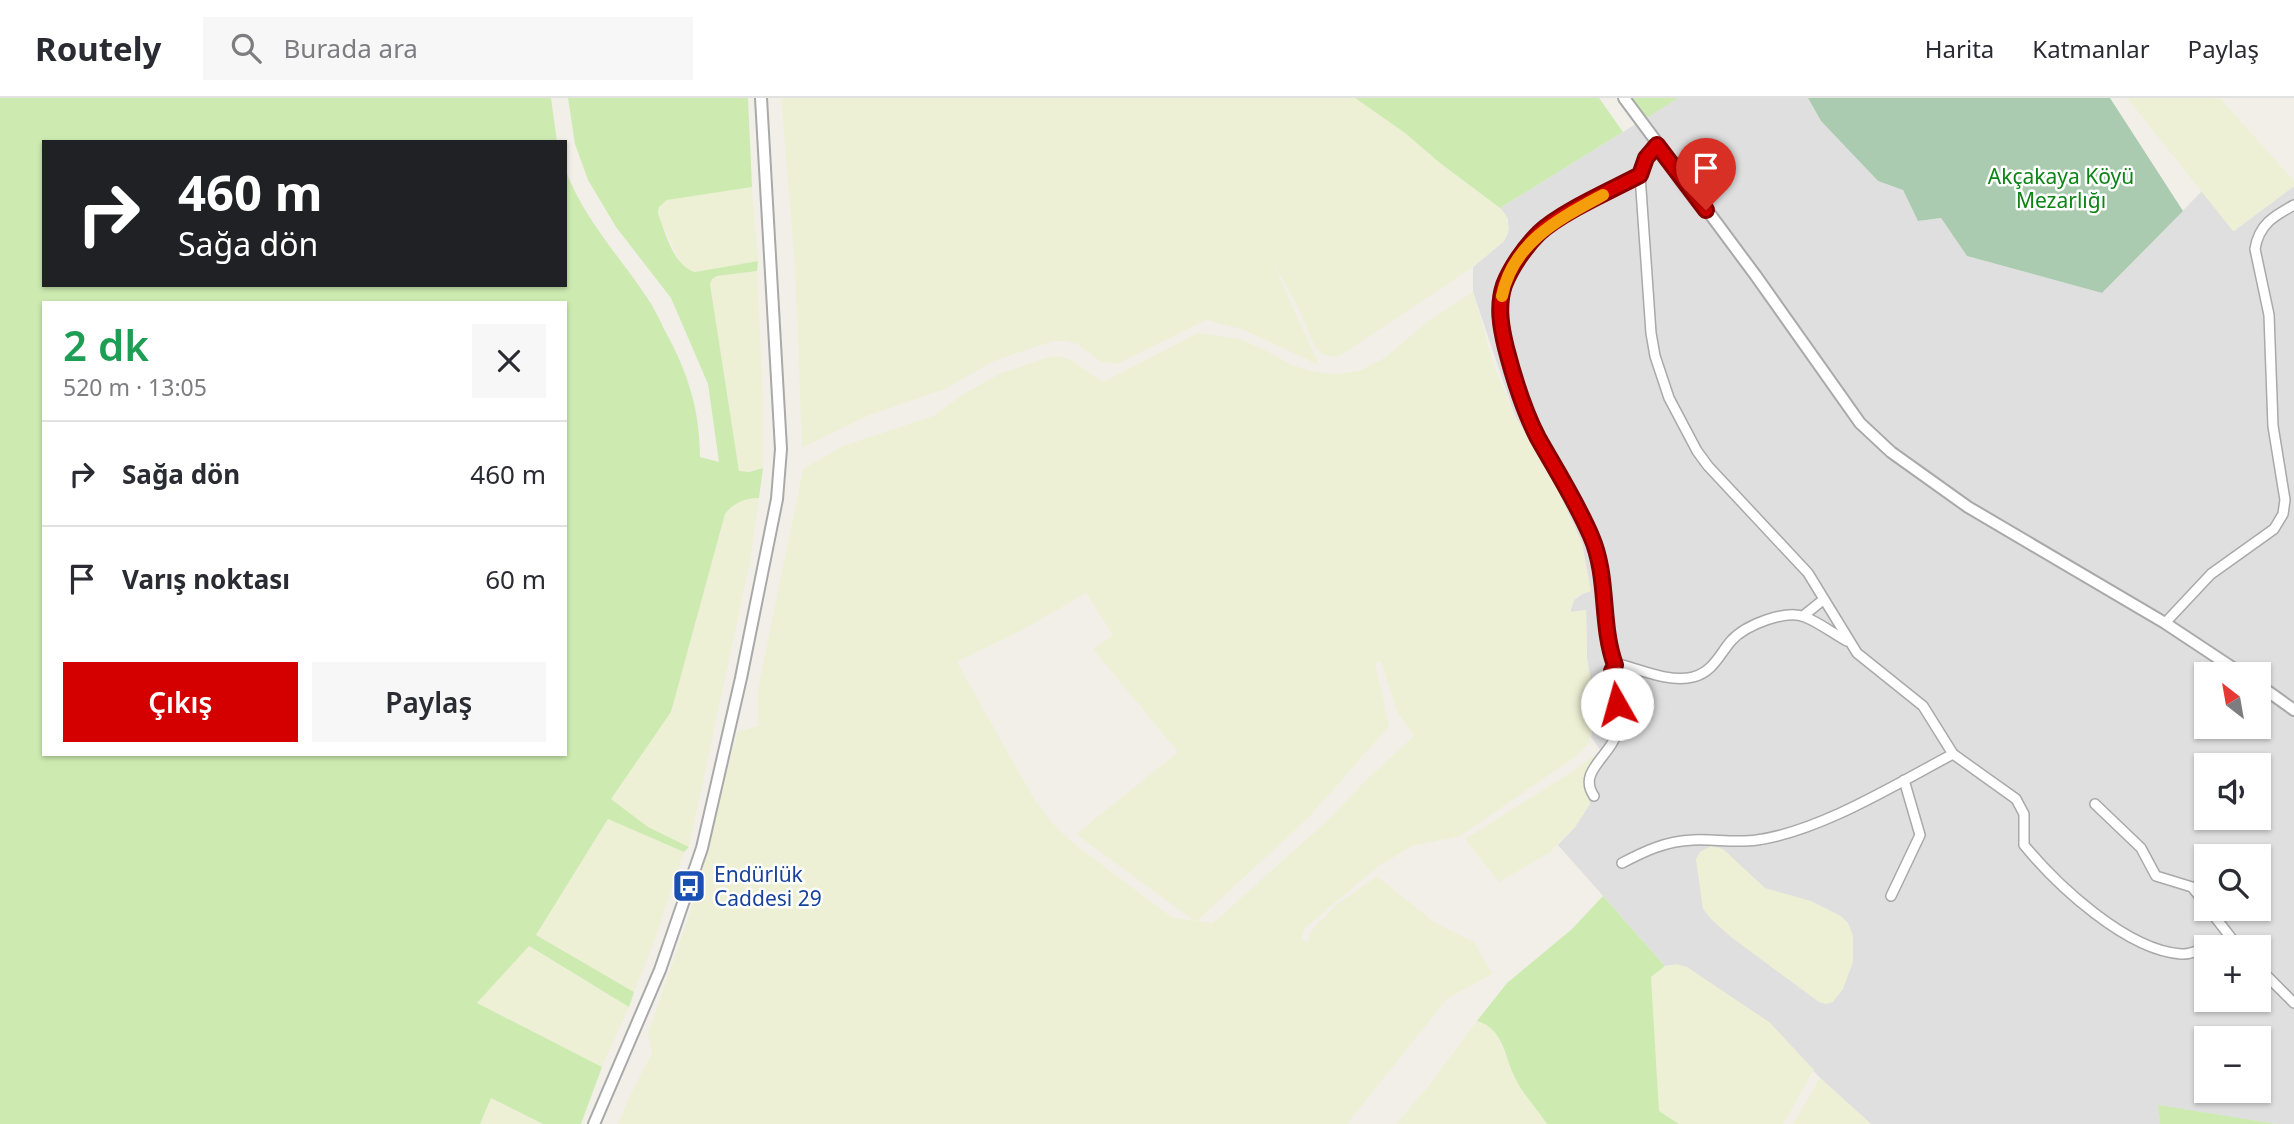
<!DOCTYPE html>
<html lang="tr">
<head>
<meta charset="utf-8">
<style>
  body { margin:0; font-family:"Noto Sans",sans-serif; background:#f7f7f7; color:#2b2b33; height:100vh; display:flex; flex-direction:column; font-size:26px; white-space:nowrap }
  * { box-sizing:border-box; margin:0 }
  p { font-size:23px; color:#7c7c81 }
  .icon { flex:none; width:38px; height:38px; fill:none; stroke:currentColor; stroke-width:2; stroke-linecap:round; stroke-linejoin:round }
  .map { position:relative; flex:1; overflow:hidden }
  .side { position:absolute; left:42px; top:203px; width:525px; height:455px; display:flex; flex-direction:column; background:#fff; border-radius:0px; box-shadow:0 2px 5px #0004 }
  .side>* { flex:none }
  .banner { position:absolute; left:42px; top:42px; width:525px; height:147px; border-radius:0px; box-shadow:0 2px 5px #0004; background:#202124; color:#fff; overflow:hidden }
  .needle { width:46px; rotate:329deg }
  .controls { position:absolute; left:2194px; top:564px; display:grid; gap:14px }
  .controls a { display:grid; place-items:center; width:77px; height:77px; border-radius:0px; background:#fff; box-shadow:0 2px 5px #0004; font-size:35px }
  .pin { position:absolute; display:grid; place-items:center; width:60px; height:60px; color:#fff; margin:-72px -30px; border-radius:50% 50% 50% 0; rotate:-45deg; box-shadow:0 0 7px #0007 }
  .pin .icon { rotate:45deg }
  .me { position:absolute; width:77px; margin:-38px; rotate:353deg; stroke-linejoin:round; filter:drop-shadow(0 0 5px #0008) }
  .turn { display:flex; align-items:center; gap:24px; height:147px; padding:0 21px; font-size:32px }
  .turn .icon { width:91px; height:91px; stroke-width:2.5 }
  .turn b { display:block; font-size:49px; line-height:60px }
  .round { display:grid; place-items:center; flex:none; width:74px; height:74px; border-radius:0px; background:#f7f7f7 }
  .summary { display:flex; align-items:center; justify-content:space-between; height:119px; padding:0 21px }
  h1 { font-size:42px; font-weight:600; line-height:52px; color:#1e9e55 }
  .action { display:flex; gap:14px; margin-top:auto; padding:14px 21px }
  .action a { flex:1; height:80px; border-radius:0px; background:#d40000; color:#fff; font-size:28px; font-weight:600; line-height:80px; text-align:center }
  .action a+a { background:#f7f7f7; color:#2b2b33 }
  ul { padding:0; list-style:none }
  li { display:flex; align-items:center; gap:21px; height:105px; padding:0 21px; border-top:2px solid #e1e1e2 }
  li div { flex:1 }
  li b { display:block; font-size:26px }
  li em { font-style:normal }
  header { display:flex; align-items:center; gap:42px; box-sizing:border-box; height:98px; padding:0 35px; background:#fff; border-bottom:2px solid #e1e1e2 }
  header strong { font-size:33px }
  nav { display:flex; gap:38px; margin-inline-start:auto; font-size:24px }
  .search { width:490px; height:63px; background:#f7f7f7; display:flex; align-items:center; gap:18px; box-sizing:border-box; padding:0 24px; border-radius:0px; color:#7c7c81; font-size:26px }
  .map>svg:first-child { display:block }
  .residential { fill:#e0dfdf; fill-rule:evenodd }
  .farmland { fill:#eef0d5; fill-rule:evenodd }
  .grass { fill:#cdebb0; fill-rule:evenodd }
  .cemetery { fill:#aacbaf }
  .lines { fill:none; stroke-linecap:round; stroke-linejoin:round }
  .minor-casing { stroke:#a9a9a9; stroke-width:12 }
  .tertiary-casing { stroke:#a9a9a9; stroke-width:14 }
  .minor { stroke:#fff; stroke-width:9 }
  .tertiary { stroke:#fff; stroke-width:10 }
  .route-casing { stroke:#8a0000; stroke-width:18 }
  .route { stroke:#d40000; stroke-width:12 }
  .slow { stroke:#f59e0b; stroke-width:12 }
  .labels { text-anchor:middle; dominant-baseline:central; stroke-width:5; stroke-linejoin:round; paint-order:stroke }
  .park-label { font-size:21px; fill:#0c8416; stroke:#fff }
  .transit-label { font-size:21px; fill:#164399; stroke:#fff; text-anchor:start }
</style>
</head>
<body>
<header>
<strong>Routely</strong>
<div class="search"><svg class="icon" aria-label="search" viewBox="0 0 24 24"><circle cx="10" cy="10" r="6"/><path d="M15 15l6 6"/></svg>Burada ara</div>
<nav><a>Harita</a><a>Katmanlar</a><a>Paylaş</a></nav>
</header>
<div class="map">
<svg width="2294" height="1026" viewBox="0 0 2294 1026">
  <rect width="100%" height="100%" fill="#f2efe9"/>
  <path class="residential" d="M1678,0H1808L1821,23L1878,83L1903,92L1918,123L1941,120L1967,158L2102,195L2202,93L2234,133L2294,88V1026H2277L2159,1008L2160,1026H1871L1820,980L1769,924L1671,867L1665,868L1558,747L1575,729L1590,706L1585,694L1586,681L1601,653L1591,639L1596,617L1587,561L1586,512L1570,515L1574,502L1582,496L1590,493L1582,445L1557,391L1515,318L1473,194V169L1504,143L1508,135V121L1500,110ZM2207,576H2259V628H2207ZM2207,667H2259V719H2207ZM2207,758H2259V810H2207ZM2207,849H2259V901H2207ZM2207,940H2259V992H2207Z"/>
  <path class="farmland" d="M781,0H1355L1405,35L1440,65L1500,110L1506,117L1509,131L1504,143L1473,169L1343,256L1335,259L1322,256L1315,249L1298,209L1272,163L1319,267L1244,232L1206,222L1117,266L1101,264L1077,246L1066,243H1053L994,263L945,291L867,318L802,350L795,169Z
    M2127,0H2220L2294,83V88L2233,133Z
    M752,89L758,163L695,174L682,168L658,117L661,106L670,101Z
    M757,173L763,296V370L744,374L739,373L710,186L712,181L717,178Z
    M1473,194L1494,268L1515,318L1557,391L1582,445L1591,493L1577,498L1572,506L1570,514L1586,512L1587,561L1595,602V624L1587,647L1575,659L1460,738L1412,748L1376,770L1305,830L1301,841L1308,844L1310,834L1335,808L1377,778L1434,824L1474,844L1492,876L1447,901L1347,1026H618L634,989L652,956L648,935L691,812L738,633L758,628L757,596L803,371L843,348L933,318L965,295L999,276L1049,259L1059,258L1071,262L1103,284L1198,235L1239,241L1261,250L1292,267L1314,274L1336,276L1359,273L1386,259L1429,222ZM1086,495L1113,537L1093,551L1178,654L1076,736L1194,823L1171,819L1072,744L1053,726L1035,703L957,564L1026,530ZM1381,563L1397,614L1414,638L1366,682L1329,721L1213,825L1197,823L1309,719L1389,628L1375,565Z
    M759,400L750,464L689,749L648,729L611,701L671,614L725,416L738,404L748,401Z
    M1601,653L1586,682L1585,694L1590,705L1575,729L1549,755L1499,784L1465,741L1570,675Z
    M609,720L684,754L656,839L634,894L536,837Z
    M1711,748L1723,751L1765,790L1811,803L1841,818L1848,825L1853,838V864L1843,891L1833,904L1826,906L1819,904L1731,839L1711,821L1703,811L1696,761L1700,754Z
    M528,848L629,909L602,969L477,905Z
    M1676,866L1687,869L1769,924L1814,972L1783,1026H1679L1659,1013L1651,879L1660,870Z
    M1477,923L1488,928L1497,936L1515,981L1547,1026H1396L1425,992Z
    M1820,980L1871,1026H1793Z
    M491,1000L543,1026H480Z"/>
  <path class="grass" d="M0,0H551L557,44H44V187H565V71C584,121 617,155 646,198C653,208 659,220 664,231C687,272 700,311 700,359L719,364L708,286L671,200L616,129L588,82L575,46L568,0H748L752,89L667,102L659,109L658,116C666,135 673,168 695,174L758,163L757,173L717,178L712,181L710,186L739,373L749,374L763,370L759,400C744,400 734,405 725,416L671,614L611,701L648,729L689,749L684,754L608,721L536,837L634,894L629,909L529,848L477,905L602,969L581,1026H543L491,1000L480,1026H0ZM44,205H565V656H44Z
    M1355,0H1599L1623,34L1500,110L1440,65L1405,35Z
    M1632,0H1678L1645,21Z
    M1603,798L1665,868L1651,879L1659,1013L1679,1026H1547C1537,1011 1523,996 1515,980C1504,958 1504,931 1477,923L1507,885L1572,831Z
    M2158,1007L2277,1026H2160Z"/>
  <path class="cemetery" d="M1808,0H2110L2183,113L2102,195L1967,158L1941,120L1918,123L1903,92L1878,83L1821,23Z"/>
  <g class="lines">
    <defs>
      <path id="minor" d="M1657,47L1646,59L1640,77L1651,235L1655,258L1669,300L1697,353L1708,368L1808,475L1857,555L1923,608L1953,656L2016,701L2024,716V747C2057,787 2126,852 2181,856C2190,857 2198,852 2207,850
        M1803,518L1823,502
        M2165,525L2211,476L2274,431L2283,416L2285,402L2273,328L2269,217L2255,151C2259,126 2274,118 2294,107
        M1615,567C1600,526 1609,479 1591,438C1574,398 1549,364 1531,325C1520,303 1513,279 1508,255C1495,206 1501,171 1539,135C1562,114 1612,92 1640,77
        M1594,698C1576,672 1614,658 1618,629C1620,611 1616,590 1612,573L1615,567L1619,566C1641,572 1671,585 1693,579C1713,574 1719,557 1731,543C1745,527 1786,511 1805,519C1820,525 1834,536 1847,543
        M2095,706L2141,750L2156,778L2192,789L2207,808
        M1622,765C1645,753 1666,743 1693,742C1714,741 1736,745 1757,742C1821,733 1896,686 1953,656
        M1891,798L1920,737L1904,682
        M2208,810L2232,841
        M2209,849L2232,841L2239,849
        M2259,870L2294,905"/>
      <path id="tertiary" d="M1624,0L1756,178L1860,325L1891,354L1968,409L2165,525L2242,576
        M2259,587L2294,612
        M594,1026L660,872L702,750L741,580L777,401L781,351L761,0"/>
    </defs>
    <use href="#minor" class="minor-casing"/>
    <use href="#tertiary" class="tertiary-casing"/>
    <use href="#minor" class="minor"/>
    <use href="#tertiary" class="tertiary"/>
  </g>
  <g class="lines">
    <defs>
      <path id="route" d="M1617,606L1612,573L1615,567C1600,526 1609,479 1591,438C1576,403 1556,372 1538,340C1523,311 1514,281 1506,250C1501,230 1497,208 1504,187C1511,169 1525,149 1539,135C1561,114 1612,92 1640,77L1646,60L1657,47L1706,112"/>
    </defs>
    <use href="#route" class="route-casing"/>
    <use href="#route" class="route"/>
    <path class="slow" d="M1502,198C1513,144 1559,121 1603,97"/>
  </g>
  <defs>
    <symbol id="bus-square" viewBox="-11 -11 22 22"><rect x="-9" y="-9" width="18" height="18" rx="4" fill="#1a4fb4" stroke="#fff"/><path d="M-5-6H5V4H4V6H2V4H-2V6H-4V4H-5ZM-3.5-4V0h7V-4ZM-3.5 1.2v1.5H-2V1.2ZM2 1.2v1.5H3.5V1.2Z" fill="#fff"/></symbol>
  </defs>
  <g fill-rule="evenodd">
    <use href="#bus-square" x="670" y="769" width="38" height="38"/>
  </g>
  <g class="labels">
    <g class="park-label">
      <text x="2061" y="78">Akçakaya Köyü<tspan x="2061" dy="24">Mezarlığı</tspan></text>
    </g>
    <g class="transit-label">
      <text x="714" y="776">Endürlük<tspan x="714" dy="24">Caddesi 29</tspan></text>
    </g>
  </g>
</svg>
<div class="controls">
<a><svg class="needle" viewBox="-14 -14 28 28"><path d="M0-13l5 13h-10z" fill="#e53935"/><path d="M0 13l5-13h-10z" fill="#7c7c81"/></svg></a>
<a><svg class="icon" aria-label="sound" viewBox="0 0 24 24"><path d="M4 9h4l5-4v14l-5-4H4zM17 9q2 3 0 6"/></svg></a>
<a><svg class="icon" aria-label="search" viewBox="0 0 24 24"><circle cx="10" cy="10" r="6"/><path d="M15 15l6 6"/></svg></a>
<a>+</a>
<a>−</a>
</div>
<div class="pin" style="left:1706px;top:112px;background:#d93025"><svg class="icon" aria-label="arrive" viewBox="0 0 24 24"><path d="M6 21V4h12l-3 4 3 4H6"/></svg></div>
<svg class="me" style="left:1617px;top:606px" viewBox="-20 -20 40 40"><circle r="19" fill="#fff"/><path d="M0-13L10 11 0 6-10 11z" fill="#d40000"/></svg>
<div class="banner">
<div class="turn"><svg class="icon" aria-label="right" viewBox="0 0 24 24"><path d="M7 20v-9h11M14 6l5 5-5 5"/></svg><div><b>460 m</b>Sağa dön</div></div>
</div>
<section class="side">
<div class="summary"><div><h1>2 dk</h1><p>520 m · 13:05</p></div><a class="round"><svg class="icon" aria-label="close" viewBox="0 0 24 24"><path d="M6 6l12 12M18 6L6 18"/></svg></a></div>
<ul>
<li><svg class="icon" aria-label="right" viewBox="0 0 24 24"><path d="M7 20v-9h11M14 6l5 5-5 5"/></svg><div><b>Sağa dön</b></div><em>460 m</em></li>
<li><svg class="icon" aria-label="arrive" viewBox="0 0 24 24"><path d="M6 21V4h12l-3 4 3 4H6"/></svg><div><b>Varış noktası</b></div><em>60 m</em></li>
</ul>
<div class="action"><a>Çıkış</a><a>Paylaş</a></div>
</section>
</div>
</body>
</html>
